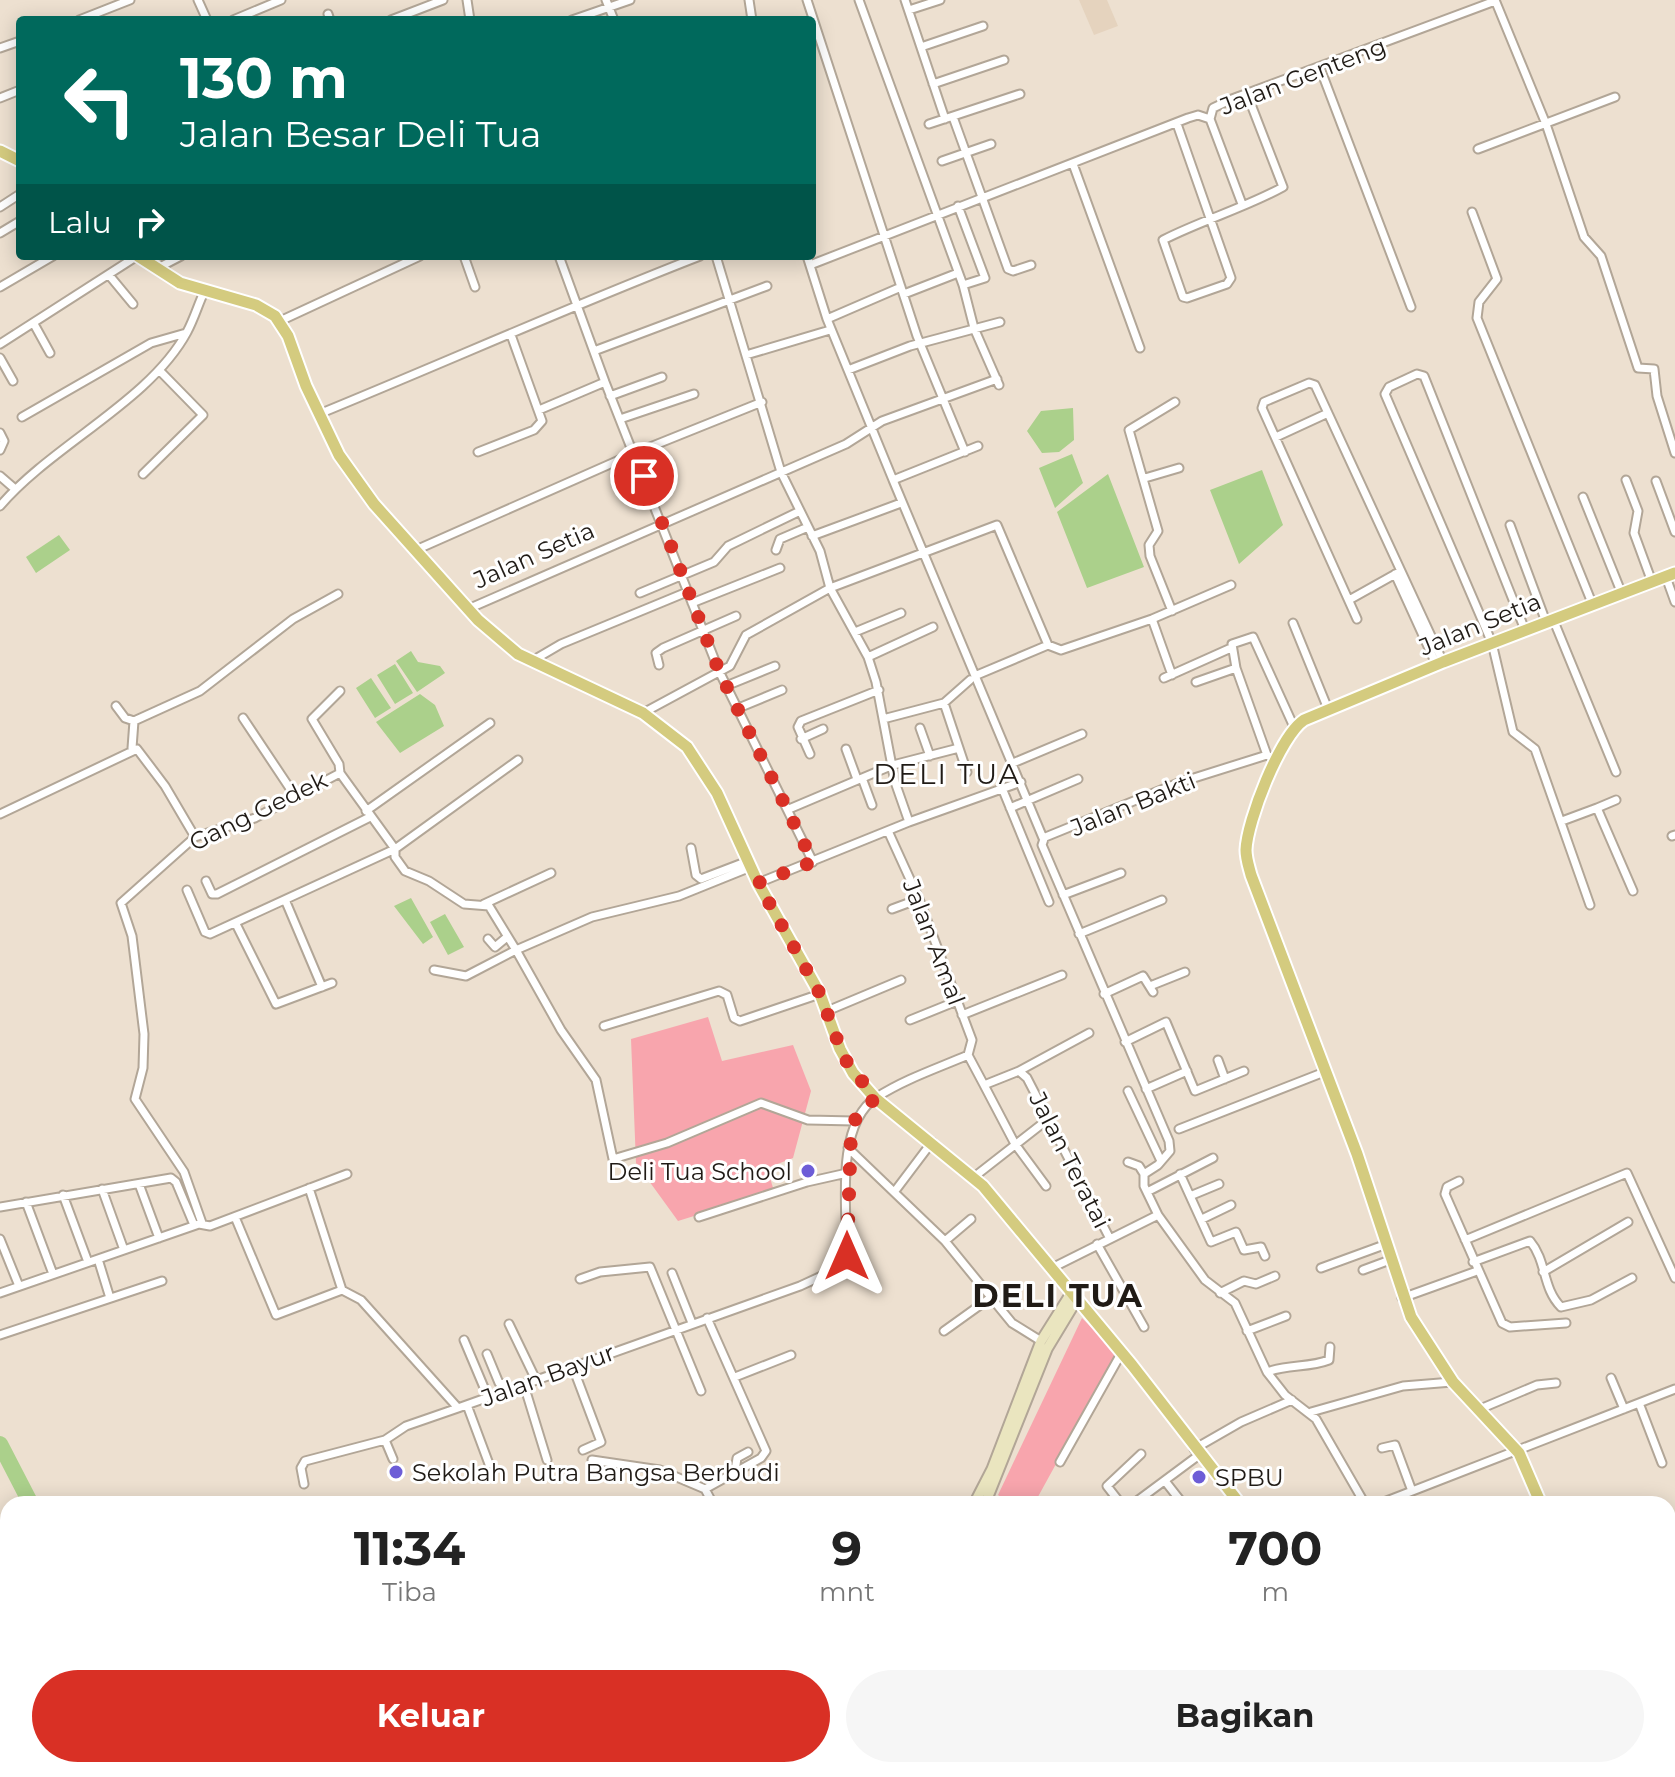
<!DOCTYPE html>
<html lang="id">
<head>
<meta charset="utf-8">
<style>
  body { margin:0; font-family:Montserrat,sans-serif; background:#f6f6f6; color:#222; height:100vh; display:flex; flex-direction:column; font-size:30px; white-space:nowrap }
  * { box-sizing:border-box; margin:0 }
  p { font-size:26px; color:#767676 }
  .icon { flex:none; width:44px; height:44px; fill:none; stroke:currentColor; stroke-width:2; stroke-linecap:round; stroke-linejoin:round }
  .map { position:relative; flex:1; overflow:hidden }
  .drawer { position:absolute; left:0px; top:1496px; width:1676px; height:282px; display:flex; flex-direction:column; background:#fff; border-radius:24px 24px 0 0; box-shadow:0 4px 20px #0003 }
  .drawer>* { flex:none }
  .guide { position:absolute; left:16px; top:16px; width:800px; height:244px; border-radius:8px; box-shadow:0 4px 20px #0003; background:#00695c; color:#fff; overflow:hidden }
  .pin { position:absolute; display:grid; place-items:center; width:68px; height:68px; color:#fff; margin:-34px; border:4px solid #fff; border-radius:50%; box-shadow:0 2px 8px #0007 }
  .me { position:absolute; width:88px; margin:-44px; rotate:0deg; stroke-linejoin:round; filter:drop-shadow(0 0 6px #0008) }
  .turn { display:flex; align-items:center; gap:28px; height:168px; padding:0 32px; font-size:36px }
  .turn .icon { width:104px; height:104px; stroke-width:2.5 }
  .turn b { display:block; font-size:56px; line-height:68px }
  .then { display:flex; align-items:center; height:76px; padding:0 32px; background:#0003; gap:16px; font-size:30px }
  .eta { display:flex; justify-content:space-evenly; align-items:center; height:136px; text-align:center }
  .eta b { font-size:48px; font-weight:700; line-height:56px }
  .cta { display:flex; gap:16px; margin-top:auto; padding:16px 32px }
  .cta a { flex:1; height:92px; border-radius:48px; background:#d93025; color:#fff; font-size:32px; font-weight:700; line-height:92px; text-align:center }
  .cta a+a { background:#f6f6f6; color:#222 }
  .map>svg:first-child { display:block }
  .built { fill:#e5d3be }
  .green { fill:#f8a5ad }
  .water { fill:#abd08b }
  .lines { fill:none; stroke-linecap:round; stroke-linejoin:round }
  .river { stroke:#abd08b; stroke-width:16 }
  .street-casing { stroke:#b2a697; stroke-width:11 }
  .secondary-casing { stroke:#b2a697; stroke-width:13 }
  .primary-casing { stroke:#fff; stroke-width:15 }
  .street { stroke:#fff; stroke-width:7 }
  .secondary { stroke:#eae5bf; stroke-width:9 }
  .primary { stroke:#d4cb7f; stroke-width:11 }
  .route { stroke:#d93025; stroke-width:14; stroke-dasharray:0 25.2 }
  .poi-dot { fill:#6d5dd7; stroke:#fff; stroke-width:3 }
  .labels { text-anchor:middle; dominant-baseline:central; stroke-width:6; stroke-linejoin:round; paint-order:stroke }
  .street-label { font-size:24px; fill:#201b16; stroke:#fff }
  .poi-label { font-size:24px; fill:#201b16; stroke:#fff; text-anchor:start }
  .quarter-label { font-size:28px; letter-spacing:2px; fill:#201b16; stroke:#fff }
  .district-label { font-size:32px; font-weight:bold; letter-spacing:2px; fill:#201b16; stroke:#fff }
</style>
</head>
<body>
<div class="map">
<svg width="1675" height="1777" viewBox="0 0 1675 1777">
  <rect width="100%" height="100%" fill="#ede0d0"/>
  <path class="built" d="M1079,0H1107L1118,26L1094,35Z"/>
  <path class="green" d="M708,1017L722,1061L793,1045L811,1091L793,1158L767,1168L774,1191L678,1221L636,1163L631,1039Z
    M1082,1318L1117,1353L1034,1504H1011L998,1495Z"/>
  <path class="water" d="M1073,408L1074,440L1059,452L1042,453L1027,431L1041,411Z
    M1072,454L1083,483L1055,508L1039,468Z
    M1262,470L1283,525L1239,564L1210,490Z
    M1108,474L1144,567L1087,588L1057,512Z
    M59,535L70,550L36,573L26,557Z
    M411,651L418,662L440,666L445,673L417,692L396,661Z
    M395,664L413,693L395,704L377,675Z
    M371,678L391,708L375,718L356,688Z
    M420,694L435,705L444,726L400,753L376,722Z
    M411,898L433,937L423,944L394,906Z
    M445,914L464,947L448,955L430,922Z"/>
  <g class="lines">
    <path class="river" d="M0,1444L31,1504
      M194,1770L206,1777
      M306,1777L313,1770
      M673,1777L677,1770"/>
    <defs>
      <path id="street" d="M198,0L207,20
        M467,0L470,20
        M606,0L614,20
        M749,0L752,20
        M807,0L917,336L965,452
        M859,0L963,285L974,328L999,385
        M905,0L945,119
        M1495,0L1546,124L1584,237L1601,256L1638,368L1654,369L1657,396L1675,453
        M909,10L940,0
        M328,14L330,20
        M79,20L130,0
        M233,20L281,0
        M391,20L443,0
        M572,20L630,0
        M921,47L983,26
        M0,48L20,41
        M1320,68L1411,307
        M933,84L1004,60
        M0,98L20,90
        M953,117L1008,269L1013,271L1031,265
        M1210,119L1242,204
        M929,124L1020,94
        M1177,124L1231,278L1227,284L1187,298L1183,297L1163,240C1202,220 1245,208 1283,187L1247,94
        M1478,149L1615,97
        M942,161L991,144
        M1073,164L1140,348
        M958,206L985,278L963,285
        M0,207L20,194
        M1472,212L1497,279L1479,302L1477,318L1592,603
        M0,233L20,221
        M464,256L475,287
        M559,256L605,382L719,671L813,862
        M716,256L781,472L820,551L830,588L868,657L876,682L895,782L909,822
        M807,256L827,319
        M810,265L1188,118L1198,115L1210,119L1213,108L1232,99L1495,1
        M156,269L181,256
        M109,275L133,304
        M0,287L53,256
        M904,294L958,273
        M280,321L420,256
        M34,324L50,353
        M0,344L137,256
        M594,351L767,286
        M746,355L830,330
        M0,358L13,381
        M848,370L910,346L1000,322
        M610,396L662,377
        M539,410L605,382
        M319,414C446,362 571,306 700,256
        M22,417L151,343L186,333
        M620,419L694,394
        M0,433L4,441L0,450
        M1276,437L1328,413
        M978,446L893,480L1043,838L1178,783L1267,755L1274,759
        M478,452L534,430L542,421L511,335
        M143,474L203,415L159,370
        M0,476L15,489
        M1145,478L1179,468
        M893,480L827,319L901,287
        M1626,480L1638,511L1634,533L1652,582
        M1656,481L1675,532
        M1583,497L1622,594
        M0,506C52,445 150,401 187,332C194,319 198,305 204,292
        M1510,525L1546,622
        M812,536L901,503
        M418,549L635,453L762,402
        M776,550L780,539L808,527
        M1395,574L1436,664
        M1666,577L1675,602
        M640,593L714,562L728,546L800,511
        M1349,600L1399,572
        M692,603L780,568
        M468,609L846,444L882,421L997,379
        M1172,611L1150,556L1149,545L1158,531L1129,430L1175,402
        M1152,619L1172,675
        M1357,619L1262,408L1264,402L1309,383L1315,385L1443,662
        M1553,619L1616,772
        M1293,623L1328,709
        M1525,630L1424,376L1417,374L1389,387L1385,394L1492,643L1513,732L1535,749L1590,905
        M855,632L901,613
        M868,657L933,627
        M532,661L561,644L687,592
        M659,665L656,653L663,648L736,616
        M977,675L1048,645L1061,650L1152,619L1231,585
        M1164,678L1231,648
        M1196,682L1236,668
        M726,686L775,666
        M340,691L312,719L339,764L340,773L395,849V857L405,871L429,881L464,904L489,906L516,950L592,917L679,896L751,867
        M116,706L125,718L134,721
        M736,709L782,690
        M643,713L730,666L746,635L830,588L997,525L1048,645
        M243,718L295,796
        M883,719L944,703
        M920,728L930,756
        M801,739L823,729
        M132,748L134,721L200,691L293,619L338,594
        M846,749L857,779
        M810,754L798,727L801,721L879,690
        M1267,755L1236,668L1232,644L1253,637L1294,727
        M1013,763L1082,734
        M967,772L944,703L970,680
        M862,778L872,805
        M1002,788L1049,902
        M1010,808L1078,779
        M1597,808L1616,800
        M789,809L893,765L959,748
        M366,811L490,723
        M0,814L137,749L165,786L195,837
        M1562,821L1597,808L1633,891
        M888,831L919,899L972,1040L968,1055
        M1672,836L1675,835
        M1044,839L1042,845L1169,1141L1170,1151L1158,1165L1144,1174V1186L1158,1215L1205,1280L1235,1303L1267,1372L1285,1395L1316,1419L1365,1504
        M691,848L696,875L701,879L748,861
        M206,881L212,894H217L370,817
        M758,883L909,822L1021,782
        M187,890L205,932L210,934L395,849L518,760
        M1063,895L1121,873
        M286,902L322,987
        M484,904L551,873
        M892,909L919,899
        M236,924L276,1004L332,983
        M1079,934L1162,900
        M488,939L495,947L507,937
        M434,970L466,976L516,950L561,1030L596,1080L613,1159L667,1143L761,1103L808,1120L854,1121
        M1150,986L1185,972
        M1104,994L1143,976L1153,992
        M827,1011L901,980
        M962,1015L1062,975
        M910,1020L957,1001
        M604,1026L719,991L727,995L734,1018L740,1021L820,994
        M1125,1042L1166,1022L1195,1091L1244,1071
        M968,1055L984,1085L1019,1071L1027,1078L1109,1237
        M1218,1060L1225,1079
        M1019,1071L1089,1033
        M984,1085L1015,1144L1046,1186
        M1146,1089L1187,1071
        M1128,1091L1161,1161
        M1179,1129L1327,1071
        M848,1148L945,1241L1012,1323L1041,1341
        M1128,1162L1139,1166L1144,1174
        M1180,1174L1211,1242L1236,1232L1244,1250L1261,1247L1265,1256
        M974,1177L1047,1120
        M1459,1181L1447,1187L1445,1194L1502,1323L1510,1327L1566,1323
        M139,1184L159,1238
        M309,1188L342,1290L361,1300L458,1408L800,1286L841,1267L847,1256C847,1211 834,1124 877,1097C905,1079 938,1068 968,1055
        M102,1189L124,1250
        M895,1191L932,1142
        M1147,1192L1213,1158
        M63,1195L88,1262
        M1190,1196L1219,1184
        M26,1202L53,1274
        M0,1207L171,1178L176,1182L194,1225
        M235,1217L276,1315L342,1290
        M699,1217L807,1182L847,1173
        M1202,1219L1231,1205
        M202,1223L184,1172L135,1099L143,1068L144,1034L132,936L121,903L195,837L255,818L340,773
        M0,1239L19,1286
        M1465,1240L1627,1173L1675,1278
        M945,1241L971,1219
        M1097,1244L1144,1327
        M98,1259L110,1298
        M1473,1262L1530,1241C1547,1261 1542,1288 1561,1307L1591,1300L1632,1278
        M1321,1268L1384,1245
        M1050,1269L1158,1215
        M1363,1270L1390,1260
        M1543,1272L1628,1222
        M672,1273L692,1323
        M580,1279L600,1272L650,1267L701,1391
        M0,1293L199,1224L210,1226L347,1174
        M1220,1293L1244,1281L1256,1284L1275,1276
        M1402,1298L1477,1271
        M707,1318L766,1451L761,1458L705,1489L713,1504
        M509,1324L536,1380
        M944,1331L990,1298
        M1247,1331L1286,1316
        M0,1335L162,1281
        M464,1340L488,1397
        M487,1354L499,1383L505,1384L508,1390
        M572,1365L601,1442L583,1450
        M1267,1372C1289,1364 1308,1368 1329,1360L1330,1347
        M735,1377L791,1355
        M1611,1378L1624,1409
        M524,1385L547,1460
        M1639,1403L1662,1463
        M467,1405L489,1464
        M1480,1409L1537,1385L1556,1383
        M1311,1412L1403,1386L1452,1382
        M385,1440L393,1459
        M1382,1448L1395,1445L1412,1491
        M1194,1449L1241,1422L1292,1400
        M592,1460L660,1470L705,1489
        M1060,1462L1122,1352
        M735,1471L737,1458L748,1452
        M1165,1481L1183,1504
        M304,1484L301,1468L305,1461L385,1440L406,1426L458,1408
        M1384,1502L1675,1389
        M1121,1504L1107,1486L1141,1454
        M1133,1504L1199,1455
        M1668,1656L1675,1652
        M1668,1743L1675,1740
        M861,1770L862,1773
        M937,1770L940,1777
        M1487,1770L1489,1777
        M876,1774L886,1770
        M752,1777L760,1770"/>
      <path id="secondary" d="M974,1504L992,1469L1041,1341L1070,1295
        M985,1504L1047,1349L1076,1301
        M807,1777L811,1770"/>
      <path id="primary" d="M0,151L20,161
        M138,256L180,283L256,305L275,316L288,336L306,386L339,455L374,504L478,620L518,654L643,713L687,747L717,793L758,883L820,994L840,1049L853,1073L875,1098L983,1186L1132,1365L1240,1504
        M1541,1504L1519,1453L1453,1382L1411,1317L1357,1154L1251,875C1249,867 1246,859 1246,850C1247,821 1280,736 1304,720L1443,662L1675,573
        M1372,1770L1375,1777
        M1645,1770L1647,1777
        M1552,1777L1570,1770"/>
    </defs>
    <use href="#street" class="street-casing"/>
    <use href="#secondary" class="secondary-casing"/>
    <use href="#primary" class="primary-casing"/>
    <use href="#street" class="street"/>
    <use href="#secondary" class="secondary"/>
    <use href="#primary" class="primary"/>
  </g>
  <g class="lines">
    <path class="route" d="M644,476L719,671L813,862L758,883L820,994L844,1058L875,1098L854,1121L851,1133L847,1256"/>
  </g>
  <g class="poi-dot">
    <circle cx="808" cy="1171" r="8"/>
    <circle cx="396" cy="1472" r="8"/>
    <circle cx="1199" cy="1477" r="8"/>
  </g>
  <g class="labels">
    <g class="street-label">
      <text transform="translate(1303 76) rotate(-21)">Jalan Genteng</text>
      <text transform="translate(534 555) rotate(-24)">Jalan Setia</text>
      <text transform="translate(1480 624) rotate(-22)">Jalan Setia</text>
      <text transform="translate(1133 804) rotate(-22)">Jalan Bakti</text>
      <text transform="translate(258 811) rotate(-26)">Gang Gedek</text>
      <text transform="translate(934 942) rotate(69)">Jalan Amal</text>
      <text transform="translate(1070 1160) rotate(63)">Jalan Teratai</text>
      <text transform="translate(548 1375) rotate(-20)">Jalan Bayur</text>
    </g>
    <g class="poi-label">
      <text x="792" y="1171" text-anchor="end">Deli Tua School</text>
      <text x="412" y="1472">Sekolah Putra Bangsa Berbudi</text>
      <text x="1215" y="1477">SPBU</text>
    </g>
    <g class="quarter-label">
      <text x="947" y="774">DELI TUA</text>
    </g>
    <g class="district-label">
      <text x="1058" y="1295">DELI TUA</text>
    </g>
  </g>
</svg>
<div class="pin" style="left:644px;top:476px;background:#d93025"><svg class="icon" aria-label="arrive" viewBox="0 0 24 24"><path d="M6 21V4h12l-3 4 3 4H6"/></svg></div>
<svg class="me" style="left:847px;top:1256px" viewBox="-20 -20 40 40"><path d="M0-17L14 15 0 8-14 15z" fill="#d93025" stroke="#fff" stroke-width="4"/></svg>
<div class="guide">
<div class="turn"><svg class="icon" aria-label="left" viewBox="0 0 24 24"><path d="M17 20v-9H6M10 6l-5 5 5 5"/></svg><div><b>130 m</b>Jalan Besar Deli Tua</div></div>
<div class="then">Lalu<svg class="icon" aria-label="right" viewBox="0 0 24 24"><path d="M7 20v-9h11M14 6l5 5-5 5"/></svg></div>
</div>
<section class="drawer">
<div class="eta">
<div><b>11:34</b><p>Tiba</p></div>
<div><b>9</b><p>mnt</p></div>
<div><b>700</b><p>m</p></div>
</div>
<div class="cta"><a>Keluar</a><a>Bagikan</a></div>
</section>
</div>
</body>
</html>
